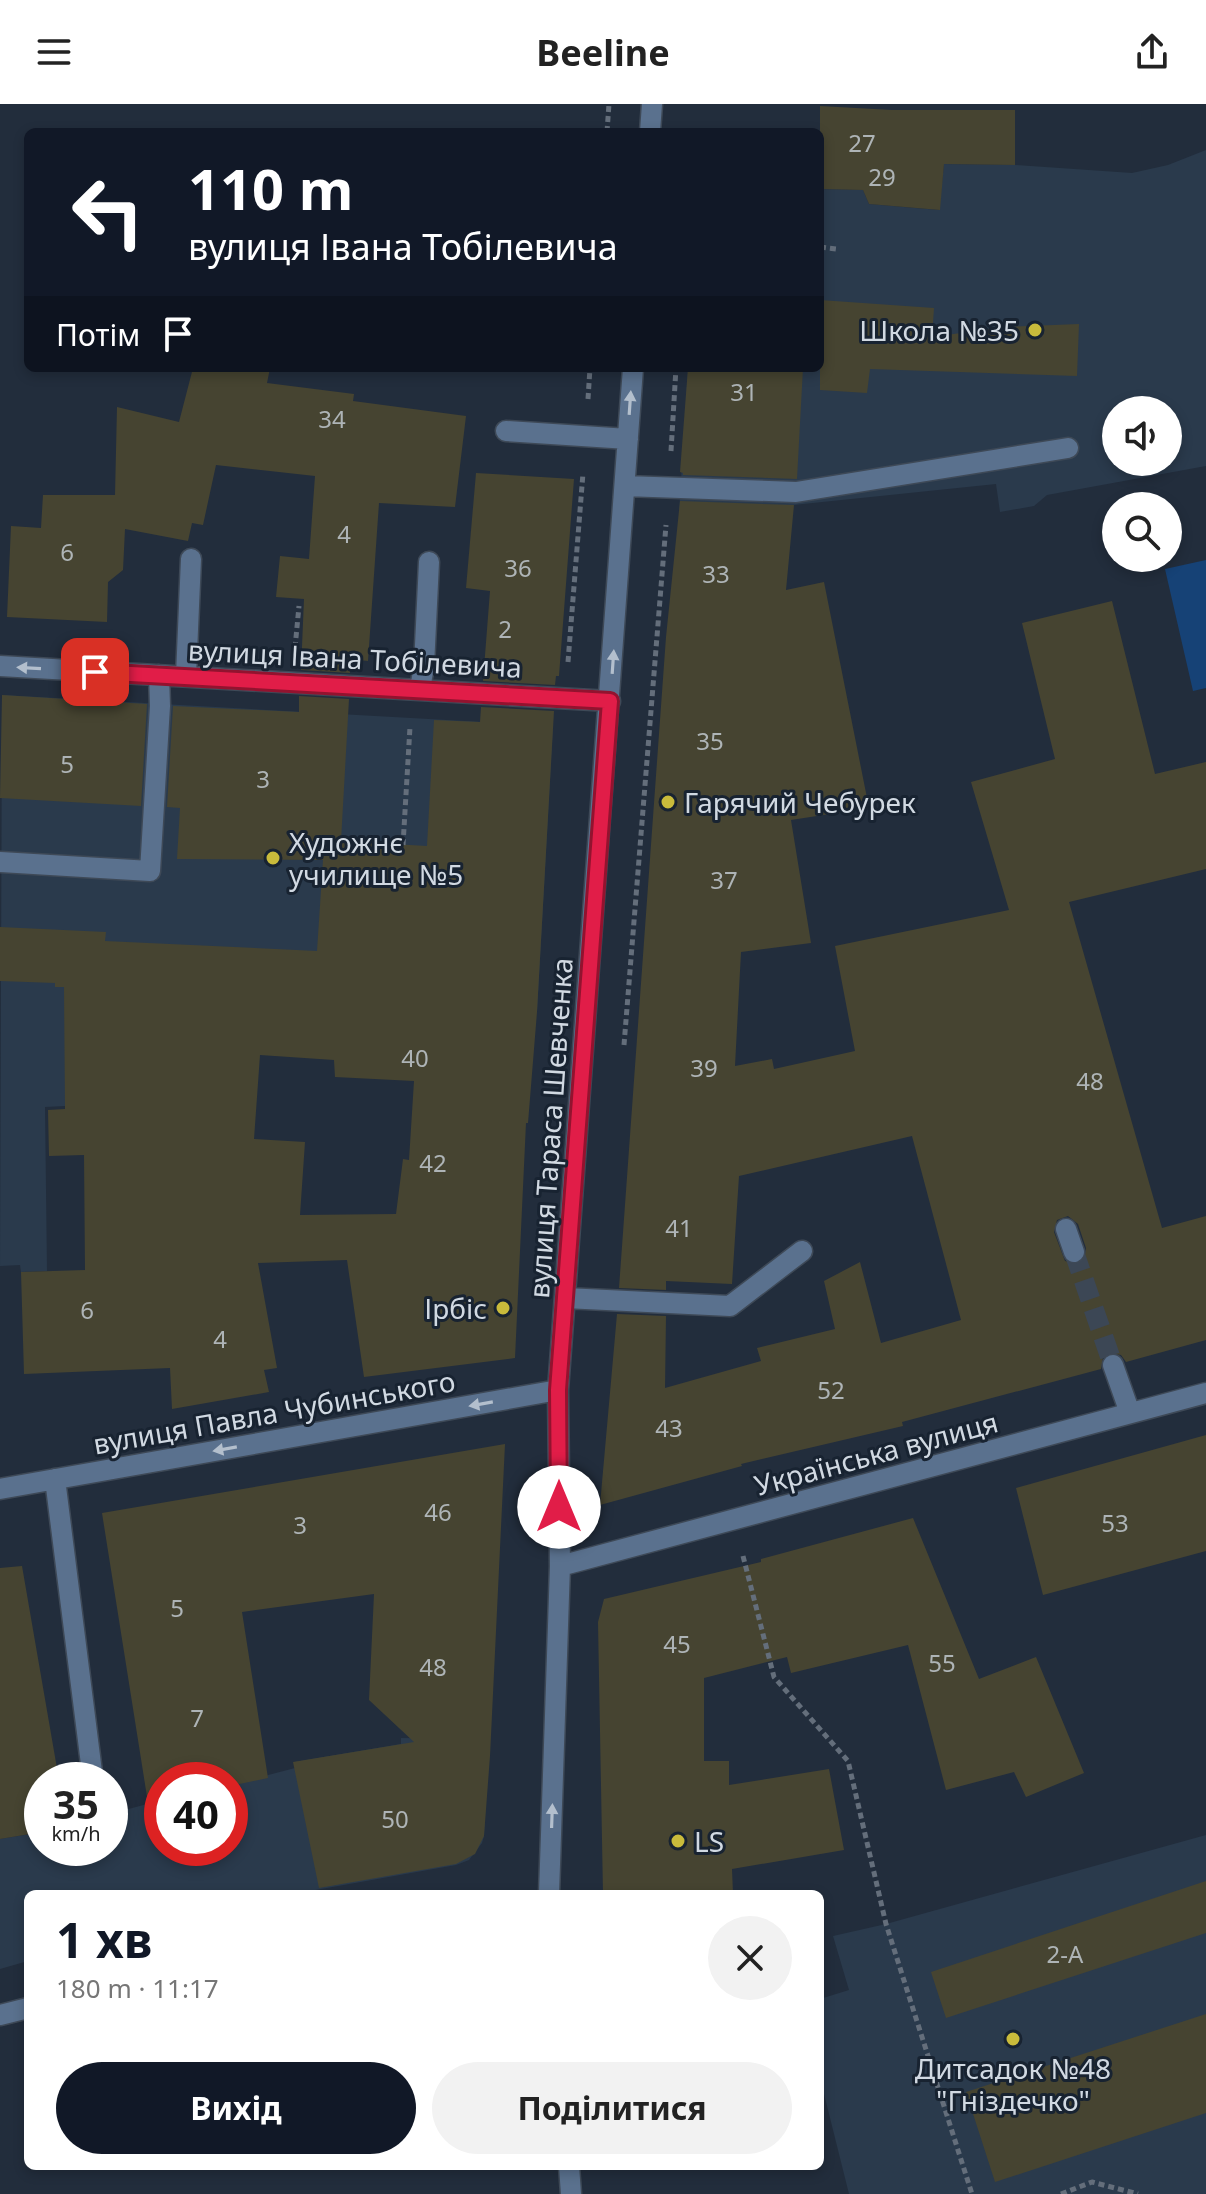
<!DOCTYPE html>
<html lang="uk">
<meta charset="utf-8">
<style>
:root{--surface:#fff;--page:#f2f2f2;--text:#222;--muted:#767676;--accent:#111827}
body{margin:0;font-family:"Noto Sans",sans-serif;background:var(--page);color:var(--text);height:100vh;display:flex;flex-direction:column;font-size:30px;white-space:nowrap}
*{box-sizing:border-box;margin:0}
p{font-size:26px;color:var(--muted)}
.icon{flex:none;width:44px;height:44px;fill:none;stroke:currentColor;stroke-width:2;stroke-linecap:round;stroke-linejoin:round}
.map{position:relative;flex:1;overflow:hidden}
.drawer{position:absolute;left:24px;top:1786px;width:800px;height:280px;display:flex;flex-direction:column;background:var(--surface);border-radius:12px;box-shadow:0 4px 12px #0003}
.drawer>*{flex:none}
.guide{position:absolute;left:24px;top:24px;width:800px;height:244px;border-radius:12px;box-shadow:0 4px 12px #0003;background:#111827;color:#fff;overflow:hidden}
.buttons{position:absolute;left:1102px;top:292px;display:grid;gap:16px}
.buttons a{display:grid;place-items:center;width:80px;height:80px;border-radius:50%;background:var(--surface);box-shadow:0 4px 12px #0003;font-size:40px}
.speed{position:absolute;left:24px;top:1658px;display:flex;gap:16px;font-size:40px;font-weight:700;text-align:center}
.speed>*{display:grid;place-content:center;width:104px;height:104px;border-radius:50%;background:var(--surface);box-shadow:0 4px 12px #0003;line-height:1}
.speed small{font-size:20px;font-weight:400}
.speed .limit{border:12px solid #d22;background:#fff;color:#111}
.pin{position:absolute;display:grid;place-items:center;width:68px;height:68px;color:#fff;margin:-34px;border-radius:16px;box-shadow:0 4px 12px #0006}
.me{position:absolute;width:88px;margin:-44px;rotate:0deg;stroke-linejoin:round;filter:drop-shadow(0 0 6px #0008)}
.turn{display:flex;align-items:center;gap:28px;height:168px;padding:0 32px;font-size:36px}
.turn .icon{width:104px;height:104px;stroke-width:2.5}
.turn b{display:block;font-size:56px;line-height:68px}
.then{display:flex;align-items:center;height:76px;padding:0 32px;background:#0003;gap:16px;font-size:30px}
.round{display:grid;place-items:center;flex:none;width:84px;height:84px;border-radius:42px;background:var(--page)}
.headline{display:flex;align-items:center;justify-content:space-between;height:136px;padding:0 32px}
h1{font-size:48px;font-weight:700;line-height:60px;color:var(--accent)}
.primary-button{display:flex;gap:16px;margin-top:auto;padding:16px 32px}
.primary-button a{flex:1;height:92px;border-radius:48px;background:var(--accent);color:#fff;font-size:32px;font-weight:700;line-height:92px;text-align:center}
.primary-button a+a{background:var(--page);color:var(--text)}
header{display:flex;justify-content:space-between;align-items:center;height:104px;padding:0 32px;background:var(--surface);font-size:36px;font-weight:700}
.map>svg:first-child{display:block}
.built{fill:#2a3a4c;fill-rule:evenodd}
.green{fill:#164276}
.building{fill:#464431;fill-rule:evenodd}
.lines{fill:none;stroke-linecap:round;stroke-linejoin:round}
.minor-tunnel{stroke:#3c4755;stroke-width:20;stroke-dasharray:20 10;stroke-linecap:butt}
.minor-casing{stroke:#3e4957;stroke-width:23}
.path{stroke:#646e7b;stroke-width:5;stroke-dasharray:6 4;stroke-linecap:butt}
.minor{stroke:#5a718e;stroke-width:20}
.oneway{fill:#b3bfcd}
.route-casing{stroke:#92132f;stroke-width:20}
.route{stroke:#e11d48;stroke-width:14}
.poi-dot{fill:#c9bb3b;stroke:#182331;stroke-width:3}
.labels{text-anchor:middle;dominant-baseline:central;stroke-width:6;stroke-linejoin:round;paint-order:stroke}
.number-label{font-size:24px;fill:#aeb4b6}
.poi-label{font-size:28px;fill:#d1d9e2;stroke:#182331;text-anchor:start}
.street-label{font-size:28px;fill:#d1d9e2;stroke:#182331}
</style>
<header><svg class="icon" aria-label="menu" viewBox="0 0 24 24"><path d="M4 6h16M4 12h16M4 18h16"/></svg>Beeline<svg class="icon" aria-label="share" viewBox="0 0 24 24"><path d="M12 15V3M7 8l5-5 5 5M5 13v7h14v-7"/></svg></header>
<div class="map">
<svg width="1206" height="2090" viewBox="0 0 1206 2090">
<rect width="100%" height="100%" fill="#222d3c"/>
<path class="built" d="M 1206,46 L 1206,362 L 1047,391 L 1034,402 L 1000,408 L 996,380 L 746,406 L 679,409 L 688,264 L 820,264 L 820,85 L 863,86 L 869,100 L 939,106 L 944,60 L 1015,61 L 1132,69 L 1168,61 ZM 1116,306 L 1168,306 L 1168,358 L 1116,358 Z
M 2,591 L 553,622 L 537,908 L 109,886 L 65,1002 L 45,1003 L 47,1167 L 21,1168 L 20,1161 L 0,1162 Z
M 401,1634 L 489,1635 L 484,1732 L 482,1739 L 469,1756 L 456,1761 L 293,1790 L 28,1790 L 28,1857 L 0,1865 L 0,1735 L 42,1728 L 42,1744 L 110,1744 L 110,1710 L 162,1696 L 162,1744 L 230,1744 L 230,1681 L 295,1664 L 294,1658 L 401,1640 Z
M 1206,1731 L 1206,2090 L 849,2090 L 820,1974 L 820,1895 L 849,1886 L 833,1832 L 886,1820 Z"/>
<path class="green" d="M 1206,456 L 1206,584 L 1193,587 L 1165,465 Z"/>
<path class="building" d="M 820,2 L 892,6 L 1015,6 L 1015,61 L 944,60 L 940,106 L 869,100 L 863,86 L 820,85 Z
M 820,196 L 934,204 L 932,233 L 1004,223 L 1079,220 L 1077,272 L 870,265 L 867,289 L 820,286 Z
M 193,264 L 270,264 L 267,279 L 354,290 L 353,297 L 466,312 L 455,403 L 379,399 L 368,557 L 351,555 L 350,569 L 301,566 L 304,495 L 276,493 L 280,452 L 309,455 L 315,372 L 216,361 L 203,421 L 192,419 L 188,437 L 125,425 L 123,466 L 108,478 L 107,518 L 7,513 L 11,422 L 41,424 L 43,391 L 115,391 L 117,303 L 179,318 Z
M 688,264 L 803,264 L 797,375 L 683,371 L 683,369 L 680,368 Z
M 476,369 L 574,375 L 559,572 L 556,572 L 555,581 L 483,577 L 490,487 L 466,484 Z
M 680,397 L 794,401 L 786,486 L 824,478 L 869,704 L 791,716 L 811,839 L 741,848 L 735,962 L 772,955 L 774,965 L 855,947 L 835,842 L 1009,806 L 971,678 L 1055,655 L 1022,519 L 1112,497 L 1155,670 L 1206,658 L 1206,765 L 1069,798 L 1162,1124 L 1206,1112 L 1206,1236 L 1126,1258 L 1121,1251 L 1109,1249 L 1103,1253 L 1101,1265 L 902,1318 L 903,1322 L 741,1360 L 742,1362 L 600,1401 L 617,1210 L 666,1212 L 665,1284 L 761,1257 L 757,1244 L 835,1225 L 824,1177 L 860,1158 L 881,1239 L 961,1216 L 912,1032 L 739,1072 L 732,1180 L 666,1177 L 666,1186 L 619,1184 L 666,533 ZM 1068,1112 L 1078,1120 L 1086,1144 L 1084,1156 L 1078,1160 L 1065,1157 L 1054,1128 L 1057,1116 Z
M 2,591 L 147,600 L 141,702 L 0,694 Z
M 299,592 L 349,595 L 341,737 L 427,742 L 434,616 L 480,618 L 481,603 L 554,607 L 537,908 L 528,1019 L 526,1019 L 515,1254 L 364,1273 L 347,1156 L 258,1159 L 277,1264 L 264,1266 L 269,1288 L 172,1305 L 170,1264 L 24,1270 L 21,1168 L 85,1166 L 84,1051 L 49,1052 L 48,1006 L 65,1005 L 64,883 L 55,883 L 55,879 L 0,877 L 0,823 L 106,828 L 105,837 L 317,847 L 323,756 L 177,755 L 180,704 L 167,703 L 173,602 L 299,608 ZM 260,951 L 334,956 L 335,973 L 414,977 L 409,1056 L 403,1055 L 396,1110 L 300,1111 L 305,1038 L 254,1035 Z
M 1206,1331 L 1206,1447 L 1043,1491 L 1016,1384 Z
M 505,1340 L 490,1652 L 484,1732 L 475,1750 L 456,1760 L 319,1784 L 293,1658 L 414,1638 L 369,1596 L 374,1490 L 242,1508 L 268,1674 L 230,1682 L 230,1676 L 162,1676 L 162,1696 L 148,1699 L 102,1409 Z
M 913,1414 L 979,1575 L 1036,1553 L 1084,1669 L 1026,1693 L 1014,1668 L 946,1686 L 908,1541 L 791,1569 L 787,1553 L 704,1574 L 704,1657 L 729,1657 L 729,1681 L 829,1665 L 844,1746 L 732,1765 L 733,1790 L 603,1790 L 598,1518 L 604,1495 L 761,1458 L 761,1455 Z
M 22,1462 L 59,1676 L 42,1676 L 42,1728 L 0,1735 L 0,1464 Z
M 1206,1777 L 1206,1829 L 946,1914 L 931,1868 Z
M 1206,1910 L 1206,2009 L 995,2078 L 966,1988 Z"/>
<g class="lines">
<path class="minor-tunnel" d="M 1074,1148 L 1113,1261"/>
<defs>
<path id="minor" d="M 650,28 L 652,0
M 506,327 L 628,335
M 625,382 L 796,388 L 1068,344
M 0,562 L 610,597
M 186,572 L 191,455
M 420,585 L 424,562 L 429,458
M 0,758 L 150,767 L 160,602 L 159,571
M 1066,1125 L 1074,1148
M 565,1194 L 730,1202 L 802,1147
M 1113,1261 L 1130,1309
M 55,1375 L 93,1676
M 0,1385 L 558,1286
M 560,1462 L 1206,1289
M 549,1790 L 560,1462 L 558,1286 L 633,264
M 0,1911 L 28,1904
M 569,2062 L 571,2090"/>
</defs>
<use href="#minor" class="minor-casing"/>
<path class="path" d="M 607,28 L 609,0
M 820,143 L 836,145
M 588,295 L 590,264
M 671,347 L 676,264
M 295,544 L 299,502
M 568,558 L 583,369
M 403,741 L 410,623
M 624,941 L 666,421
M 743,1452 L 774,1573 L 848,1657 L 886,1820 L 972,2090
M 1061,2090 L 1092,2078 L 1138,2090"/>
<use href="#minor" class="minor"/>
</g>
<defs><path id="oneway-solid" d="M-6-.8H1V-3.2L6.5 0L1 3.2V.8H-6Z" transform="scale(2)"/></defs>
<g class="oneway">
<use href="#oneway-solid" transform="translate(630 299) rotate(-86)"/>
<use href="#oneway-solid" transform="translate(613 558) rotate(-86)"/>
<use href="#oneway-solid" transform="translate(29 564) rotate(-177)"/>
<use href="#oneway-solid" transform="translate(481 1300) rotate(170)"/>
<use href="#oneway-solid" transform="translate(225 1345) rotate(170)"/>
<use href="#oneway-solid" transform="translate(552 1712) rotate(-88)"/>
</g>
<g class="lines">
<defs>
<path id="route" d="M 95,568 L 610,597 L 558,1286 L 559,1403"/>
</defs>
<use href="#route" class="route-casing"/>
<use href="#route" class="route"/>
</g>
<g class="poi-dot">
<circle cx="1035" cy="226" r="8"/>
<circle cx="668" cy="698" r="8"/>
<circle cx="273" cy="754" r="8"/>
<circle cx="503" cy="1204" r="8"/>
<circle cx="678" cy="1737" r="8"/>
<circle cx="1013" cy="1935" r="8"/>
</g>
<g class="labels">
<g class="number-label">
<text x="862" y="38">27</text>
<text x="882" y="72">29</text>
<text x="744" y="287">31</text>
<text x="332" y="314">34</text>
<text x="344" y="429">4</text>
<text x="67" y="447">6</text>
<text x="518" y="463">36</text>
<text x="716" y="469">33</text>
<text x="505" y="524">2</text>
<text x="710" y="636">35</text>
<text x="67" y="659">5</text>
<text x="263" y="674">3</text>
<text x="724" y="775">37</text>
<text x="415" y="953">40</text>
<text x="704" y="963">39</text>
<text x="1090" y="976">48</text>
<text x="433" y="1058">42</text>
<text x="679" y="1123">41</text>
<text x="87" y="1205">6</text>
<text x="220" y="1234">4</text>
<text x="831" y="1285">52</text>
<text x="669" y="1323">43</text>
<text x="438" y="1407">46</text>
<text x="1115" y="1418">53</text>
<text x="300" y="1420">3</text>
<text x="177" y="1503">5</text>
<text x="677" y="1539">45</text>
<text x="942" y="1558">55</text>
<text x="433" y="1562">48</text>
<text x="197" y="1613">7</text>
<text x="395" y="1714">50</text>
<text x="1065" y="1849">2-А</text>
</g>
<g class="poi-label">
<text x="1019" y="226" text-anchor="end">Школа №35</text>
<text x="684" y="698">Гарячий Чебурек</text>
<text x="289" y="738">Художнє<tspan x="289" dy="32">училище №5</tspan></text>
<text x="487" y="1204" text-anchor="end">Ірбіс</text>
<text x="694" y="1737">LS</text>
<text x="1013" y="1964" text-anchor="middle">Дитсадок №48<tspan x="1013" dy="32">"Гніздечко"</tspan></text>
</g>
<g class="street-label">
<text transform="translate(355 554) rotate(3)">вулиця Івана Тобілевича</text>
<text transform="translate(550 1024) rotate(-86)">вулиця Тараса Шевченка</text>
<text transform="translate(274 1308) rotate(-10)">вулиця Павла Чубинського</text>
<text transform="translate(876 1349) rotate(-15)">Українська вулиця</text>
</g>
</g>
</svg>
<div class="buttons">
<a><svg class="icon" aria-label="sound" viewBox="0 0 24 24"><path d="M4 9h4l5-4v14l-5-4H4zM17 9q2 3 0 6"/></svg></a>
<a><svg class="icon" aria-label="search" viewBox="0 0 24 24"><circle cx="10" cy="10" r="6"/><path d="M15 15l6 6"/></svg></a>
</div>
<div class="speed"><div>35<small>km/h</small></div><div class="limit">40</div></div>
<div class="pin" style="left:95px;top:568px;background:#d93025"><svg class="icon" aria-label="arrive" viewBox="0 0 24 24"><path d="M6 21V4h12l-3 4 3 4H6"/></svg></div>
<svg class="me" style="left:559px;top:1403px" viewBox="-20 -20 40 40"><circle r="19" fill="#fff"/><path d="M0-13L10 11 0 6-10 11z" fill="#e11d48"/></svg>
<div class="guide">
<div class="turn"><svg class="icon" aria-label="left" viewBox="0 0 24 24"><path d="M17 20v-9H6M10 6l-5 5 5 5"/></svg><div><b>110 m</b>вулиця Івана Тобілевича</div></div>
<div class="then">Потім<svg class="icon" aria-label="arrive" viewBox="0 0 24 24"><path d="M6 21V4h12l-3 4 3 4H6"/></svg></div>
</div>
<section class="drawer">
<div class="headline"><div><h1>1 хв</h1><p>180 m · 11:17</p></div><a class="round"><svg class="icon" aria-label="close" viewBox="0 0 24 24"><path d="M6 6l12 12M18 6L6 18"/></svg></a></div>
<div class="primary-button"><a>Вихід</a><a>Поділитися</a></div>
</section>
</div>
